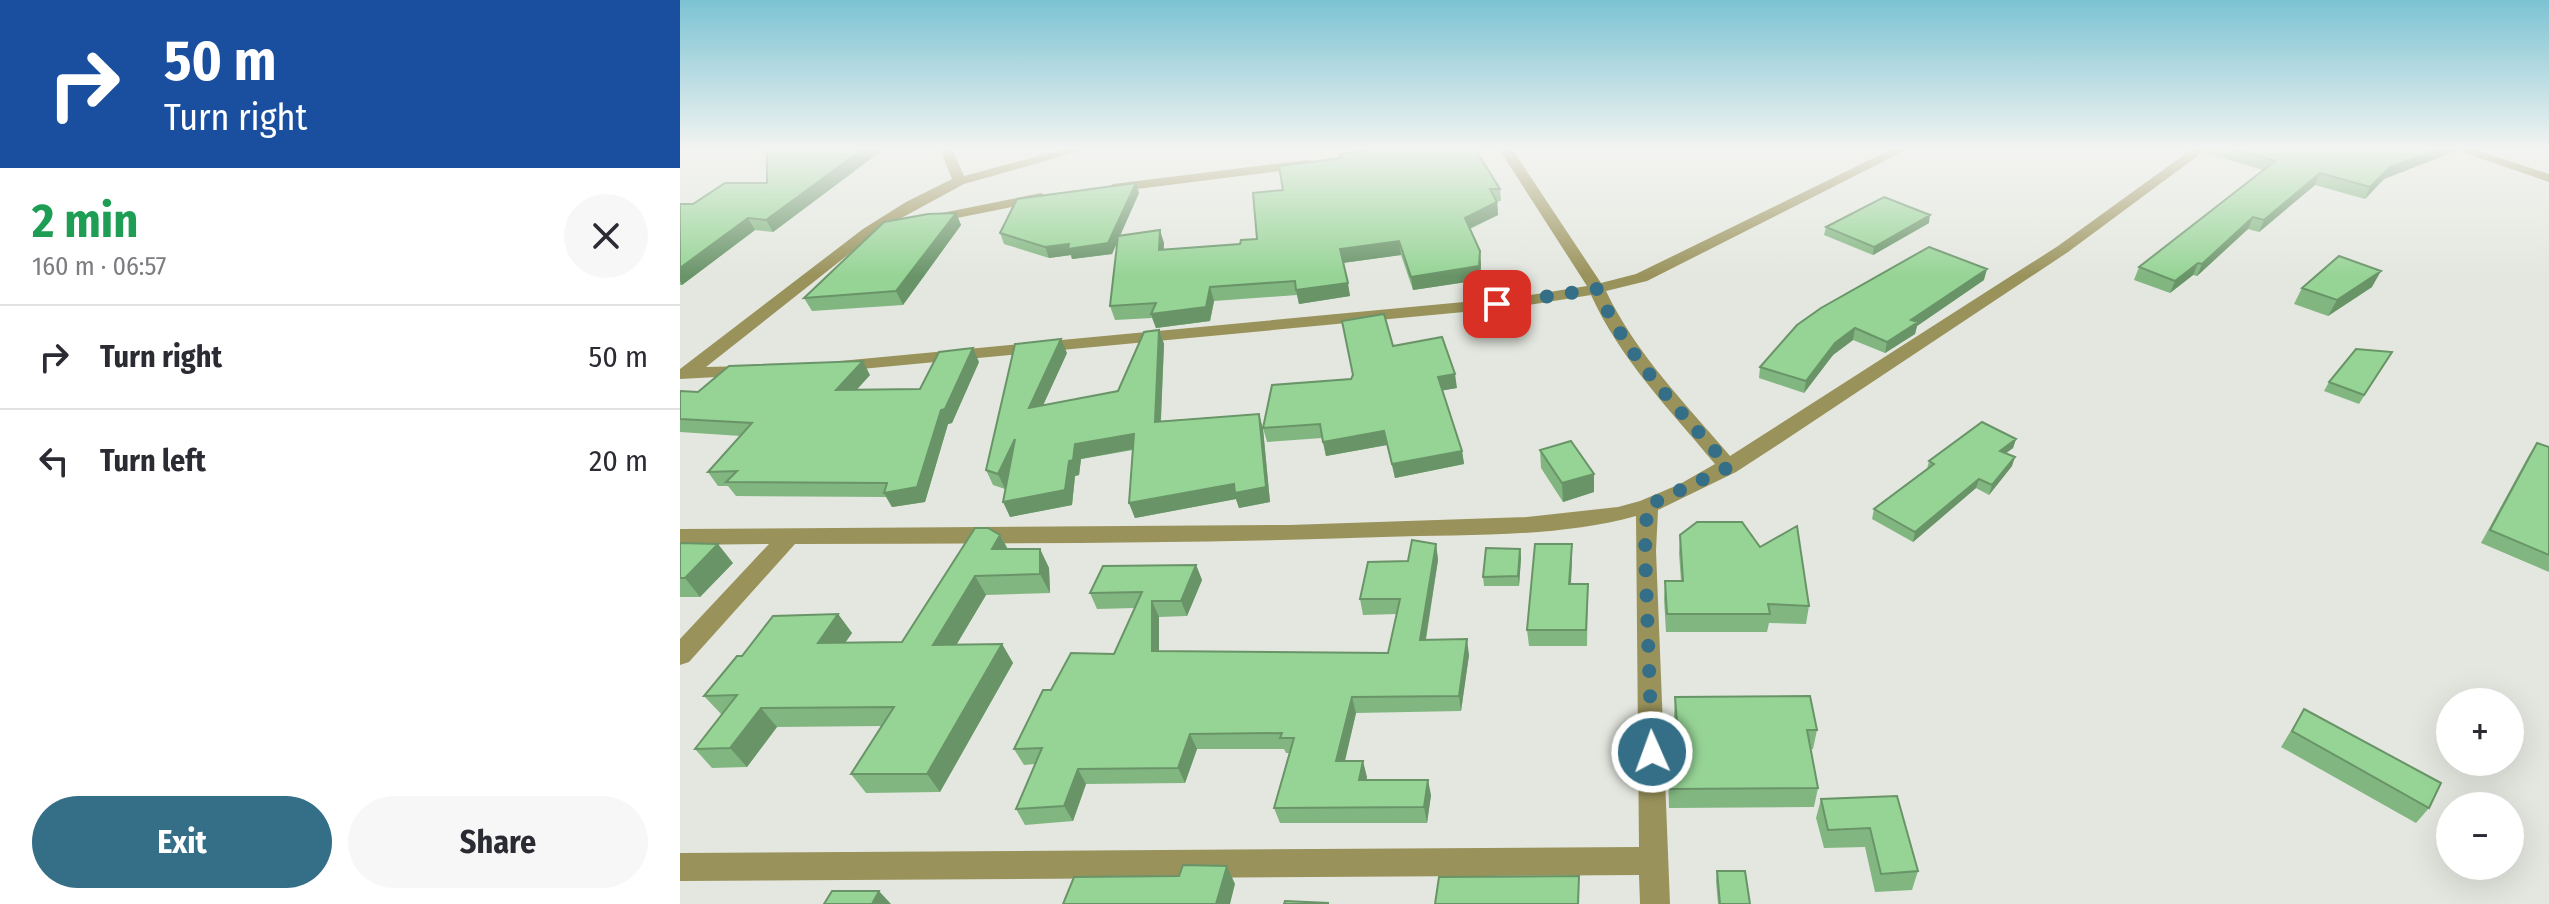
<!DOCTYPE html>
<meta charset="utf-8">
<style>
:root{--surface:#fff;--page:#f7f7f7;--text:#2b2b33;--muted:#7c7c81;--line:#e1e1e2;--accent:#346e87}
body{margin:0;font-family:"Fira Sans Condensed",sans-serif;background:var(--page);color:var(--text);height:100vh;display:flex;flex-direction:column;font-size:30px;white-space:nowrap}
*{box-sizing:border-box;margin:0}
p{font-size:26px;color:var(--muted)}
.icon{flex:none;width:44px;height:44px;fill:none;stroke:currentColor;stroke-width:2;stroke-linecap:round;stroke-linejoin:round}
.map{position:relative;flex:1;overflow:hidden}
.side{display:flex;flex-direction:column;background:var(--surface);width:680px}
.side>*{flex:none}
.hud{background:#1a4fa0;color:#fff;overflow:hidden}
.fabs{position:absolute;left:1756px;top:688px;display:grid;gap:16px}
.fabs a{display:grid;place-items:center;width:88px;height:88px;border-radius:50%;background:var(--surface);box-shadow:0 8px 32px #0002;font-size:40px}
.pin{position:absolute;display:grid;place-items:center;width:68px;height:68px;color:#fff;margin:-34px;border-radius:16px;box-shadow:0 4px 12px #0006}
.me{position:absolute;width:88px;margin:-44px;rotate:358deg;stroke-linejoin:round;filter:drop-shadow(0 0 6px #0008)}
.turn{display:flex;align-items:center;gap:28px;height:168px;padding:0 32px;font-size:36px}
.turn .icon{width:104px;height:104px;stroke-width:2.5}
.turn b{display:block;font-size:56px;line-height:68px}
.round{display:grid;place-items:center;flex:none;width:84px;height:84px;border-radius:42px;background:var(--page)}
.headline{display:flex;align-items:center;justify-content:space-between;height:136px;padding:0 32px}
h1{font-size:48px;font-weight:700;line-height:60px;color:#1e9e55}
.primary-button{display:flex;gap:16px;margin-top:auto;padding:16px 32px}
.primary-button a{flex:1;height:92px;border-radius:48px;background:var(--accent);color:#fff;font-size:32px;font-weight:700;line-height:92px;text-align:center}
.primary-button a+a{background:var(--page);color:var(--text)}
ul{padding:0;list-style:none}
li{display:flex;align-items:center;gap:24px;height:104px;padding:0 32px;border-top:2px solid var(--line)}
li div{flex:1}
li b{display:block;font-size:30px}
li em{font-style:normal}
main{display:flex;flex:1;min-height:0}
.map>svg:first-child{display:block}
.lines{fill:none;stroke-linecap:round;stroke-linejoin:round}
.minor{fill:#99925b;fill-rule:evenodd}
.wall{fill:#81b680}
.shaded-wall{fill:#699468}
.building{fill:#96d495;stroke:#699468;stroke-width:2}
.route{stroke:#346e87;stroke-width:14;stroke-dasharray:0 25.2}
</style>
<main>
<section class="side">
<div class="hud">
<div class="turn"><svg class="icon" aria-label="right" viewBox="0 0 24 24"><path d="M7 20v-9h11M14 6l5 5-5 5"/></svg><div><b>50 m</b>Turn right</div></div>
</div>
<div class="headline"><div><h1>2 min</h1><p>160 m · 06:57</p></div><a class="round"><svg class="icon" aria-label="close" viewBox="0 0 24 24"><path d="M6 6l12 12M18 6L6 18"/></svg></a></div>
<ul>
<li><svg class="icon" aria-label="right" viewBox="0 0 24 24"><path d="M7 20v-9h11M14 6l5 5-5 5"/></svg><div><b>Turn right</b></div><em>50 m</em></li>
<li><svg class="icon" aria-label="left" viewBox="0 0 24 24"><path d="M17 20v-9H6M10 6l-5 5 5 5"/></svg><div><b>Turn left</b></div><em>20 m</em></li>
</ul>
<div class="primary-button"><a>Exit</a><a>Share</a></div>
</section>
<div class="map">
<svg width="1869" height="904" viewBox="0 0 1869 904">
<rect width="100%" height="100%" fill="#e4e7df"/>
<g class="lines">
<path class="minor" d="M 260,149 L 272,149 L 284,176 L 385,149 L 407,149 L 284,184 L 214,222 L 225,222 L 225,228 L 193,235 L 26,367 L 68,366 L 77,371 L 74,375 L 0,379 L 0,369 L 183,229 L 226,202 L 272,179 Z
M 819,149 L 832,149 L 921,283 L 956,274 L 1212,149 L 1228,149 L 967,281 L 926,291 C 956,354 1005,403 1050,456 L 1378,246 L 1512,149 L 1527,149 L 1388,252 L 1096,446 L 1056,472 L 978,510 L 976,551 L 990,904 L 960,904 L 959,875 L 0,881 L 0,853 L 959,847 L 956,516 C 878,538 784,534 703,537 C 507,544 310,543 115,544 L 9,662 L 0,665 L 0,639 L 89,544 L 0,545 L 0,529 L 609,525 L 847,517 L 938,507 L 960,501 L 1000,484 L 1035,464 C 990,410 940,359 911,295 L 837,307 L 160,371 L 151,366 L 160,361 L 837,297 L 907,286 Z
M 1773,149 L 1793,149 L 1869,174 L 1869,182 Z
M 627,160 L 632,161 L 632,167 L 433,192 L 426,188 L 433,184 Z
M 361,193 L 368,197 L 366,200 L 252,223 L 245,219 L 252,215 Z"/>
</g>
<path class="wall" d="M 87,149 L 204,149 L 93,232 L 75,230 L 2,285 L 0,285 L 0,204 L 13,204 L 87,183 Z
M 1528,149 L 1775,149 L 1773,152 L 1704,179 L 1685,199 L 1635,185 L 1579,232 L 1568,229 L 1517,276 L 1513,275 L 1490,293 L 1454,280 L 1459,267 L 1583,170 L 1526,153 Z
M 659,154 L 820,189 L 821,201 L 817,201 L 818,215 L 790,229 L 801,264 L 800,280 L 733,290 L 721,255 L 663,263 L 670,296 L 619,304 L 617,295 L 534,301 L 530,321 L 476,328 L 472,318 L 435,320 L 430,306 L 438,240 L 432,254 L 392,259 L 391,255 L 369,258 L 324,244 L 320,233 L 456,183 L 459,193 L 440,235 L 484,243 L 483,249 L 560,244 L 577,239 L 603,190 L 660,158 Z
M 276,213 L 281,225 L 223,305 L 132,311 L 124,298 Z
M 1249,223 L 1193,255 L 1144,235 L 1146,227 Z
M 1304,280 L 1237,326 L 1235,334 L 1205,353 L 1173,340 L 1153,355 L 1124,393 L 1079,378 L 1080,367 L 1117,325 Z
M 1692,287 L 1648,316 L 1614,304 L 1622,288 Z
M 479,330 L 484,344 L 481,421 L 579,414 L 583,429 L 590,502 L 559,508 L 556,499 L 455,518 L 449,503 L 453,450 L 401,459 L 399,475 L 395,476 L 392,505 L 330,517 L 325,489 L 313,485 L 306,470 L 387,353 L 363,405 L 438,391 Z
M 713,346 L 777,388 L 762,390 L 782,451 L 784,464 L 715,478 L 707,445 L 646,456 L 642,438 L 587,442 L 583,428 L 671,379 Z
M 1712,352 L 1679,404 L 1644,391 L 1649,382 Z
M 299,362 L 272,423 L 268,424 L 245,502 L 212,507 L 206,497 L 56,496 L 48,486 L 38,486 L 28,472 L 61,436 L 0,432 L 0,391 L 18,392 L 190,375 L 176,390 L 240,389 Z
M 1336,439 L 1333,448 L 1326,453 L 1332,466 L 1309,495 L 1296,488 L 1233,542 L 1192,519 L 1194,509 L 1247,469 L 1249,461 Z
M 1857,443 L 1869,447 L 1869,572 L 1801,543 L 1849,455 Z
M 860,450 L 914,492 L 883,502 L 861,468 Z
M 320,535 L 328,549 L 360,549 L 369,568 L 370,593 L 306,595 L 276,645 L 322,644 L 333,663 L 260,792 L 186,793 L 171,774 L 201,726 L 97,727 L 67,767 L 32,768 L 15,749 L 42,715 L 24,696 L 62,656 L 158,614 L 172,633 L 165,642 L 222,642 Z
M 1000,535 L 1080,547 L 1129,606 L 1126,624 L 1089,623 L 1087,632 L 986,632 L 984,599 L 985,581 L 1001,581 L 999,553 Z
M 0,543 L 53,563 L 20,597 L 0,597 Z
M 756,544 L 758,560 L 746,640 L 789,655 L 781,711 L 676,713 L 665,761 L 687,777 L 686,780 L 751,795 L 747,823 L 600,823 L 594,808 L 609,753 L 606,753 L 604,749 L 517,749 L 505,783 L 406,784 L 393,821 L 345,825 L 336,809 L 355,764 L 344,765 L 334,749 L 371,690 L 434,654 L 455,608 L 417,609 L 410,593 L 516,565 L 522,580 L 507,616 L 479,617 L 479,651 L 708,653 L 717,614 L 683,615 L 680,599 L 728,561 Z
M 892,544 L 891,584 L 908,584 L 907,646 L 849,646 L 847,630 Z
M 840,549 L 841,558 L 839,586 L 804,586 L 803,577 Z
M 995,697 L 1137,730 L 1133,749 L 1131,749 L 1138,788 L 1134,807 L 989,808 L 988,767 L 989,748 L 996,748 L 994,716 Z
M 1624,709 L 1749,808 L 1736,823 L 1601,747 Z
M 1217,796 L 1238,871 L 1232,890 L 1195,892 L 1185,847 L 1144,848 L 1136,818 L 1141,799 Z
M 1037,871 L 1070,904 L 1038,904 L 1036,881 Z"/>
<path class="shaded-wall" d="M 183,149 L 204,149 L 93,232 L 86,220 Z
M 1758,149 L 1775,149 L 1773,152 L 1704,179 L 1685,199 L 1690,187 L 1710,167 Z
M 1640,173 L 1635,185 L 1579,232 L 1584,220 Z
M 456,183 L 459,193 L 432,254 L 392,259 L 391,255 L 369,258 L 365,247 Z
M 817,202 L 818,215 L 786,230 L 785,218 Z
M 276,213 L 281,225 L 223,305 L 216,291 Z
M 1250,215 L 1249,223 L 1193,255 L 1194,247 Z
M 1573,217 L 1568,229 L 1517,276 L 1522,264 Z
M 68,218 L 75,230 L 2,285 L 0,281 L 0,268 Z
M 480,230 L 484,243 L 483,263 L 479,250 Z
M 719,241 L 721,255 L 662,263 L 660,249 Z
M 800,251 L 801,264 L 800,280 L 733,290 L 731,277 Z
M 1518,263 L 1513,275 L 1490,293 L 1495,281 Z
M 1307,269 L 1304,280 L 1237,326 L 1235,334 L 1205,353 L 1207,342 L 1231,320 Z
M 1701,271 L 1692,287 L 1648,316 L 1657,300 Z
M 668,283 L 670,296 L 619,304 L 616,290 Z
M 530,287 L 534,301 L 530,321 L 476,328 L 471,314 Z
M 1175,328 L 1173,340 L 1153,355 L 1124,393 L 1126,381 L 1155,343 Z
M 479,330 L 484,344 L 480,436 L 475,422 Z
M 381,339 L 387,353 L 355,423 L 349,408 Z
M 293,348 L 299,362 L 272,423 L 268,424 L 245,502 L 212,507 L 204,493 L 261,410 Z
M 183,361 L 190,375 L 164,404 L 156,390 Z
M 775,374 L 777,388 L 760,391 L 758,377 Z
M 579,414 L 583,429 L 590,502 L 559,508 L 556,499 L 455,518 L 449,503 Z
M 704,431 L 707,445 L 646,456 L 643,442 Z
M 454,434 L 459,448 L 401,459 L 399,475 L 395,476 L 392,505 L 330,517 L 323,502 L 389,461 L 395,444 Z
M 335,439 L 325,489 L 318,474 Z
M 1336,439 L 1333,448 L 1317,460 L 1320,451 Z
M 782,451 L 784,464 L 715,478 L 712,464 Z
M 1335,457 L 1332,466 L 1309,495 L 1312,485 Z
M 914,474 L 914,492 L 883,502 L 882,483 Z
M 1299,479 L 1296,488 L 1233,542 L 1235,532 Z
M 320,535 L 330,554 L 312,549 Z
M 38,544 L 53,563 L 20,597 L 5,578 Z
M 756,544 L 758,560 L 743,655 L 740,640 Z
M 892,544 L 892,560 L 890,600 L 889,584 Z
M 360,549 L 369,568 L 370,593 L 360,574 Z
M 840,549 L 841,558 L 839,586 L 838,576 Z
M 516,565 L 522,580 L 507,616 L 501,601 Z
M 295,576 L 306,595 L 265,664 L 253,645 Z
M 472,601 L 479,617 L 479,666 L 472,651 Z
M 158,614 L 172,633 L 152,662 L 138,643 Z
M 787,639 L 789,655 L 781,711 L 779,696 Z
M 322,644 L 333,663 L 260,792 L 247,774 Z
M 672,697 L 676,713 L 661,777 L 656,761 Z
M 81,708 L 97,727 L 67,767 L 50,748 Z
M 510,734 L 517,749 L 505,783 L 498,768 Z
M 683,761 L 687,777 L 683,795 L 679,780 Z
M 398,769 L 406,784 L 393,821 L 384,806 Z
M 748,780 L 751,795 L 747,823 L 744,807 Z
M 547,866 L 555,884 L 550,904 L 536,904 Z
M 199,891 L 211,904 L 192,904 Z"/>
<path class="building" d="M 87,149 L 183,149 L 86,220 L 68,218 L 0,268 L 0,204 L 13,204 L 45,183 L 87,183 Z
M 700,149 L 795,149 L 820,189 L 810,189 L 817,202 L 785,218 L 800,251 L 799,266 L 731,277 L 719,241 L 660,249 L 668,283 L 616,290 L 615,281 L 530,287 L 526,307 L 471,314 L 476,303 L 430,306 L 438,236 L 480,230 L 479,250 L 560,244 L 561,240 L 577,239 L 573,193 L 603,190 L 599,166 L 662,158 L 659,154 Z
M 1553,149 L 1758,149 L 1710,167 L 1690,187 L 1640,173 L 1584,220 L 1573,217 L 1522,264 L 1518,263 L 1495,281 L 1459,267 L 1595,161 Z
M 456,183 L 428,243 L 388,249 L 389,244 L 365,247 L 320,233 L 337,199 Z
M 1204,197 L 1250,215 L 1194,247 L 1146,227 Z
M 276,213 L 216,291 L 124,298 L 204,222 L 248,214 Z
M 1249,247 L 1307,269 L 1231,320 L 1238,322 L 1207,342 L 1175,328 L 1155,343 L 1126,381 L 1080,367 L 1117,325 L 1141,308 Z
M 1659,256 L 1701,271 L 1657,300 L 1622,288 Z
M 704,314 L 713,346 L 762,337 L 775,374 L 758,377 L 782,451 L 712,464 L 704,431 L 643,442 L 640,424 L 583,428 L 592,385 L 671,379 L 673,375 L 662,321 Z
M 479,330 L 475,422 L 579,414 L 586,487 L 555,493 L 554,484 L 449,503 L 454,434 L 395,444 L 393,460 L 389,461 L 385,490 L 323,502 L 335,439 L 318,474 L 306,470 L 335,344 L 381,339 L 349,408 L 438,391 L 464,332 Z
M 293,348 L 265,409 L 261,410 L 237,487 L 204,493 L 207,483 L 46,482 L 57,471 L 28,472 L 72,423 L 0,419 L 0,391 L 18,392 L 49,366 L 183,361 L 156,390 L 240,389 L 259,352 Z
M 1676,349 L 1712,352 L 1684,395 L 1649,382 Z
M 1302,422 L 1336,439 L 1320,451 L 1335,457 L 1312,485 L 1299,479 L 1235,532 L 1194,509 L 1254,464 L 1249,461 Z
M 891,441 L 914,474 L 882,483 L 860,450 Z
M 1857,443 L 1869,447 L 1869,555 L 1810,530 Z
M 1017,522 L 1062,522 L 1080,547 L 1117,526 L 1129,606 L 1088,604 L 1090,614 L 987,614 L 985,581 L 1003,581 L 1000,535 Z
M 295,528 L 308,528 L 320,535 L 312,549 L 360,549 L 360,574 L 295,576 L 253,645 L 322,644 L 247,774 L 171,774 L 214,707 L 81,708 L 50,748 L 15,749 L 57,695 L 24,696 L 57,656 L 62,656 L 93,616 L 158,614 L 138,643 L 222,642 Z
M 732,540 L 756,544 L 740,640 L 787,639 L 779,696 L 672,697 L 656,761 L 683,761 L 679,780 L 748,780 L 744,807 L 594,808 L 614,738 L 600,738 L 602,733 L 510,734 L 498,768 L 398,769 L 384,806 L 336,809 L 362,748 L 334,749 L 363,690 L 371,690 L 391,653 L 434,654 L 462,592 L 410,593 L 423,566 L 516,565 L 501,601 L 472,601 L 472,651 L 708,653 L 720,599 L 680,599 L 688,562 L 728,561 Z
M 0,543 L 38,544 L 5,578 L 0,578 Z
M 855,544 L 892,544 L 889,584 L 908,584 L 906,630 L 847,630 Z
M 806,548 L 840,549 L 838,576 L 803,577 Z
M 1130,696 L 1137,730 L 1127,730 L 1138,788 L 990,789 L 989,748 L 999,748 L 995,697 Z
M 1624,709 L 1761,783 L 1749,808 L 1612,731 Z
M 1217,796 L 1238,871 L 1201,874 L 1190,828 L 1148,830 L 1141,799 Z
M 503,865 L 547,866 L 536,904 L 383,904 L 394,877 L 499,876 Z
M 1037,871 L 1065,871 L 1070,904 L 1040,904 Z
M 899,876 L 898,904 L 755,904 L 759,877 Z
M 152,891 L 199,891 L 192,904 L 144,904 Z
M 605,901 L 649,903 L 604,904 Z"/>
<linearGradient id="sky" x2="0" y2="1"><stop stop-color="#7cc3d3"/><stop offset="0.54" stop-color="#f3f4f1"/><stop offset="1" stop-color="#f3f4f1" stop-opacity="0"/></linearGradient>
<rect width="1869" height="276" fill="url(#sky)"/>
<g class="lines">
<path class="route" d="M 817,304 L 917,289 C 947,358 1001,411 1049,467 L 967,506 L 965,551 L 972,752"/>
</g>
</svg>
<div class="fabs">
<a>+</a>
<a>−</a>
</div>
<div class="pin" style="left:817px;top:304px;background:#d93025"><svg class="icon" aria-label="arrive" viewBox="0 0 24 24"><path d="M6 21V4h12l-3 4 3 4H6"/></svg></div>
<svg class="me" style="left:972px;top:752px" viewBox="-20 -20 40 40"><circle r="17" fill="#346e87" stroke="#fff" stroke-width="3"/><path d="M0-11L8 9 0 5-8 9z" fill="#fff"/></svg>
</div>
</main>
